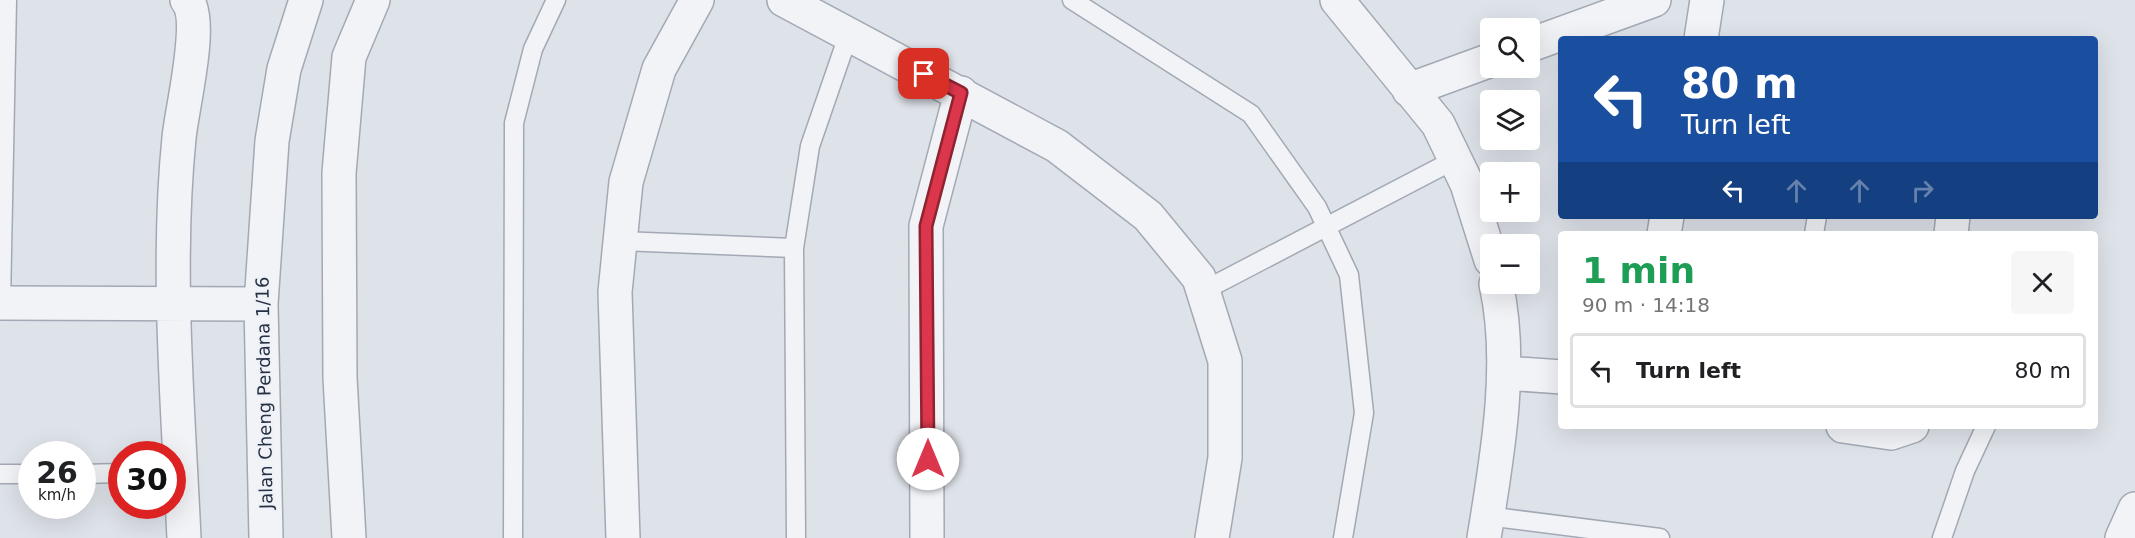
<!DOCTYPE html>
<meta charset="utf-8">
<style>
:root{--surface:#fff;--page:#f6f6f6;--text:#202124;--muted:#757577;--line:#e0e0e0}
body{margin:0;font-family:"DejaVu Sans",sans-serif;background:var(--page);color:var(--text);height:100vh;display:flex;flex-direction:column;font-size:22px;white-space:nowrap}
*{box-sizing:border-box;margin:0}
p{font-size:20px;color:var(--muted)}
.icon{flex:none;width:33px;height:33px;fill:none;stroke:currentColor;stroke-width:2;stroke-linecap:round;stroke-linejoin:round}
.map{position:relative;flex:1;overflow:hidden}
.drawer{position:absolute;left:1558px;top:231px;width:540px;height:198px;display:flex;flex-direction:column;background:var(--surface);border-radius:6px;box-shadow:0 6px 24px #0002}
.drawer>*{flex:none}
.banner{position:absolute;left:1558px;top:36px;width:540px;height:183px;border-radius:6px;box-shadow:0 6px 24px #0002;background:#1a4fa0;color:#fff;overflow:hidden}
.tools{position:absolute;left:1480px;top:18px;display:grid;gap:12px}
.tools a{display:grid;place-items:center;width:60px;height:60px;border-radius:6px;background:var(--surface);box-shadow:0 6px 24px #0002;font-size:30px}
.speed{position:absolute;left:18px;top:441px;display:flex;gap:12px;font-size:30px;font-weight:700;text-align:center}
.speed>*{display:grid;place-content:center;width:78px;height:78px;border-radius:50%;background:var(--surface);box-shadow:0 6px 24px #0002;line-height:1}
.speed small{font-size:15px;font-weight:400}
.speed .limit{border:9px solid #d22;background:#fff;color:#111}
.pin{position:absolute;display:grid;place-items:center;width:51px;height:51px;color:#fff;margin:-26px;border-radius:12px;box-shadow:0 3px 9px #0006}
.me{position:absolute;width:66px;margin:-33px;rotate:0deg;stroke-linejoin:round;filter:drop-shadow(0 0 4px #0008)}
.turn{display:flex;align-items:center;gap:21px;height:126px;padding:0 24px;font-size:27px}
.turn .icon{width:78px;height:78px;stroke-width:2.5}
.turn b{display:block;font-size:42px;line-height:51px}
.lanes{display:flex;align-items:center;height:57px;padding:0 24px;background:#0003;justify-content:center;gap:30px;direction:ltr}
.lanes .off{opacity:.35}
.round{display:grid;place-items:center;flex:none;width:63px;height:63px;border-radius:6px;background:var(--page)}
.summary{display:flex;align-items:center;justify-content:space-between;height:102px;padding:0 24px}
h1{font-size:36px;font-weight:600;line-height:45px;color:#1e9e55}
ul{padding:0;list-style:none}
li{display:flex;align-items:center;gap:18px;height:75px;margin:0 12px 9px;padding:0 12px;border:3px solid var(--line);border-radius:6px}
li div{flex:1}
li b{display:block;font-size:22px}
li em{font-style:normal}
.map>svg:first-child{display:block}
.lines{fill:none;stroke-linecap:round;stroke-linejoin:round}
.service-casing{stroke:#a3a9b4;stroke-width:21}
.minor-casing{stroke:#a3a9b4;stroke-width:36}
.service{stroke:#f1f3f7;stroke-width:18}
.minor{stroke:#f1f3f7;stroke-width:33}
.route-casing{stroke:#8e2331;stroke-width:15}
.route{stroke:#db364c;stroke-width:10}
.labels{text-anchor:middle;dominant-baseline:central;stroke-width:4.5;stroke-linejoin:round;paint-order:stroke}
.street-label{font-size:18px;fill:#263042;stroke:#eef1f7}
</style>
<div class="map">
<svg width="2135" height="538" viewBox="0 0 2135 538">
<rect width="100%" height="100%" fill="#dee2e9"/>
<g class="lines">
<defs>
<path id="service" d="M 1072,0 L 1251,114 L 1317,207 L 1349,275 L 1364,413 L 1343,538
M 1814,234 L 1817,216
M 621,241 L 794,248
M 1203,291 L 1456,159
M 1,303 L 7,0
M 0,474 L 32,474
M 82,474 L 122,473
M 1487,516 L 1660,538
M 513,538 L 514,123 L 533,49 L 556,0
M 796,538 L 794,248 L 810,146 L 848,36
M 1942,538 L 1965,471 L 1986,426"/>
<path id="minor" d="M 784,0 L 1057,146 L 1148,216 L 1199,278 L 1225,361 L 1225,458 L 1212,538
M 1337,0 L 1438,124 L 1467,184 L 1491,260
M 1701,39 L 1707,0
M 1530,45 L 1654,0
M 1409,90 L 1491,60
M 1664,234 L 1667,216
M 1951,234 L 1953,216
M 0,303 L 261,304
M 1505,373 L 1562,377
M 1843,426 L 1891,433 L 1912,426
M 184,538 C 178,408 166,266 179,138 C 182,107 204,21 187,0
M 266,538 L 261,304 L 272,141 L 284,69 L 306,0
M 349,538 L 340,378 L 339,173 L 349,57 L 373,0
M 623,538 L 615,292 L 626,182 L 659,69 L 697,0
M 927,538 L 926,226 L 961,93
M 1484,538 C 1497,458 1514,363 1496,284
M 2122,538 L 2135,509"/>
</defs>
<use href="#service" class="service-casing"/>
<use href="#minor" class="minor-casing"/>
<use href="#service" class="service"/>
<use href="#minor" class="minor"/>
</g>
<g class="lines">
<defs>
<path id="route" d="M 924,74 L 961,93 L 926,226 L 928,459"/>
</defs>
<use href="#route" class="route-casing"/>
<use href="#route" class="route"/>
</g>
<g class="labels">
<g class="street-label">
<text transform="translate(264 393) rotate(-91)">Jalan Cheng Perdana 1/16</text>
</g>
</g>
</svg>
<div class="tools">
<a><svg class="icon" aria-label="search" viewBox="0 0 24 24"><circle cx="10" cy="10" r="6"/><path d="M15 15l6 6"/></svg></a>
<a><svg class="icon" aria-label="layers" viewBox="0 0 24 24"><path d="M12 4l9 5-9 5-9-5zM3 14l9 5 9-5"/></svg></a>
<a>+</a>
<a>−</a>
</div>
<div class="speed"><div>26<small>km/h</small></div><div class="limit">30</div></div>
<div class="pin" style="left:924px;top:74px;background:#d93025"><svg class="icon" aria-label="arrive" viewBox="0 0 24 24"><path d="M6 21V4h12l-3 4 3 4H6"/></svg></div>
<svg class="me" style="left:928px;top:459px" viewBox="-20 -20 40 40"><circle r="19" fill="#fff"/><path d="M0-13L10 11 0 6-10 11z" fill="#db364c"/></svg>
<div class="banner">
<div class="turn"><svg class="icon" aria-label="left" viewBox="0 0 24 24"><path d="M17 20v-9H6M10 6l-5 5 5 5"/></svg><div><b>80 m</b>Turn left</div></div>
<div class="lanes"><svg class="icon" aria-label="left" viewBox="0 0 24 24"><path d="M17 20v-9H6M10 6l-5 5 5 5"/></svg><svg class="icon off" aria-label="ahead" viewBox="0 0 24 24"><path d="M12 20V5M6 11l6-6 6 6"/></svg><svg class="icon off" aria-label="ahead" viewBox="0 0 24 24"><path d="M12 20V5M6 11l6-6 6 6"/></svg><svg class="icon off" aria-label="right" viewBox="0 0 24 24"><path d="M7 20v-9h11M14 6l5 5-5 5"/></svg></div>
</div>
<section class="drawer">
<div class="summary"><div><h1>1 min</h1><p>90 m · 14:18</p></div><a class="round"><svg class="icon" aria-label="close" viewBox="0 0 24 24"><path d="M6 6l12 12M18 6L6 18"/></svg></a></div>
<ul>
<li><svg class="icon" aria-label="left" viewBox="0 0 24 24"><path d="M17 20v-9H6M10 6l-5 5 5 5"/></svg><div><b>Turn left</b></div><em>80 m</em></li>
</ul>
</section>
</div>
